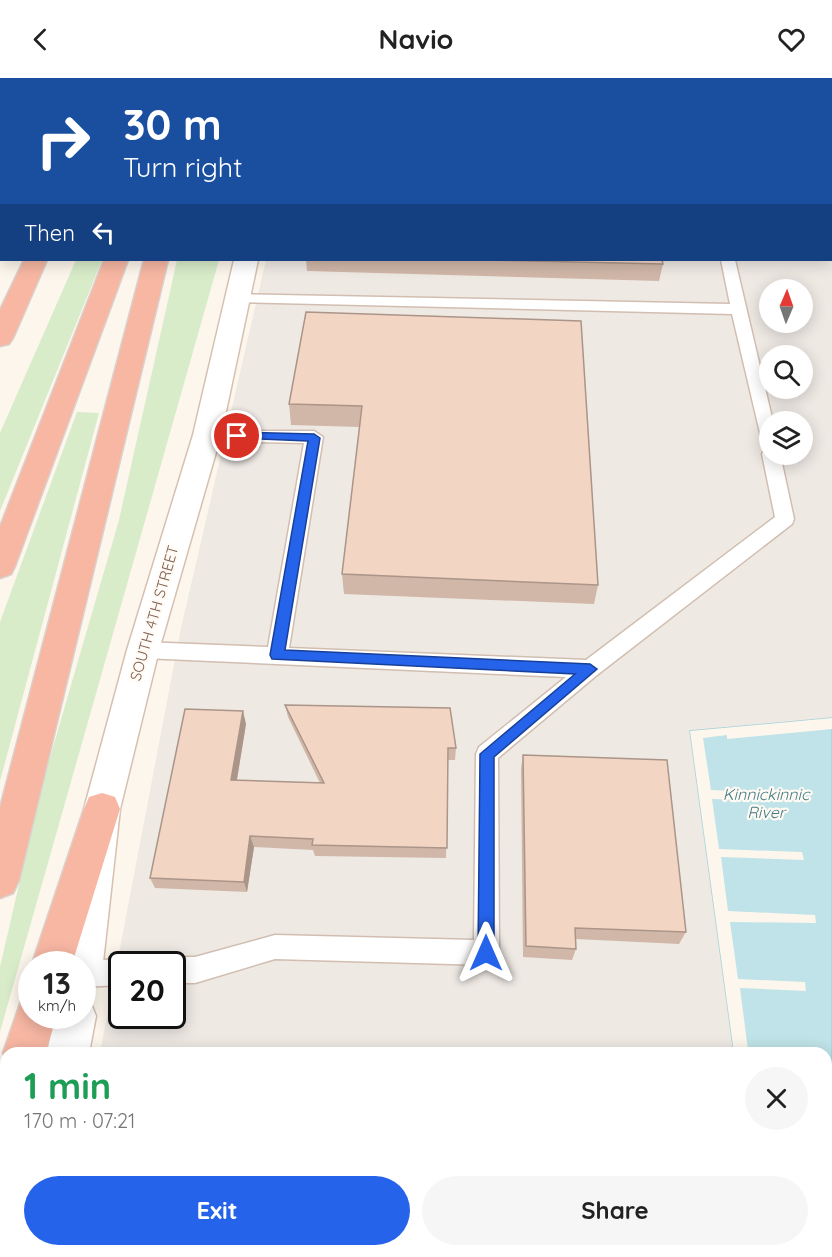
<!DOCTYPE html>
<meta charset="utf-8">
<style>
:root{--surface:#fff;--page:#f6f6f6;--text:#222;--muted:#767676;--accent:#2563eb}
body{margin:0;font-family:Quicksand,sans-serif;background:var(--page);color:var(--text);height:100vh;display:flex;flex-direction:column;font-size:22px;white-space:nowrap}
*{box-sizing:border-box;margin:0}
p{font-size:20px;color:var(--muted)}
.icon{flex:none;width:33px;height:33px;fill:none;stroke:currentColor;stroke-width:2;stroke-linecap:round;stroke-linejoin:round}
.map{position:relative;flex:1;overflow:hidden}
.panel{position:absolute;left:0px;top:969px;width:832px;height:210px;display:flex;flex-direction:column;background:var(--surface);border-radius:18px 18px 0 0;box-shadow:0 3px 15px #0003}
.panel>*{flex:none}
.banner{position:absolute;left:0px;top:0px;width:832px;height:183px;box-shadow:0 3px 15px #0003;background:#1a4fa0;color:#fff;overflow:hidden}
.needle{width:39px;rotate:2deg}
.fabs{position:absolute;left:759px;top:201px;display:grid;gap:12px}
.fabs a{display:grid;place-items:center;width:54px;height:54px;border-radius:50%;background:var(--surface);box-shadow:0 3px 15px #0003;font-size:30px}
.speed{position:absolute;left:18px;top:873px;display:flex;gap:12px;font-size:30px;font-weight:700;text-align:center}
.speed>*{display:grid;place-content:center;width:78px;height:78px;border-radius:50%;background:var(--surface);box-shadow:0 3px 15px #0003;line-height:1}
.speed small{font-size:15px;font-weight:400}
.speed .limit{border:3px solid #111;border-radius:9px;background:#fff;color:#111}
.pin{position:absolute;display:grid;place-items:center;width:51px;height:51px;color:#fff;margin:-26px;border:3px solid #fff;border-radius:50%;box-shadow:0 2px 6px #0007}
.me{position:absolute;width:66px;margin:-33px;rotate:0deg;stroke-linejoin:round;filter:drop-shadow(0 0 4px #0008)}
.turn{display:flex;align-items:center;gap:21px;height:126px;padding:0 24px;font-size:27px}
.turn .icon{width:78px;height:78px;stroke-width:2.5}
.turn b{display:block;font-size:42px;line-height:51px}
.then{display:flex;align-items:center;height:57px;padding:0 24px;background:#0003;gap:12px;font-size:22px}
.round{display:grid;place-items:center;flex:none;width:63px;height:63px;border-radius:32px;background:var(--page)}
.head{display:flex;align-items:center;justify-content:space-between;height:102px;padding:0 24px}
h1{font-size:36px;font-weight:700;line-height:45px;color:#1e9e55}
.primary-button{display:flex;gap:12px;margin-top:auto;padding:12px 24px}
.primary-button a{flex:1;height:69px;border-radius:36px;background:var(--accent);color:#fff;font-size:24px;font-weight:700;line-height:69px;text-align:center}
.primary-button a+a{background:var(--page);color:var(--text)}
header{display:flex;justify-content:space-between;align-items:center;height:78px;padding:0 24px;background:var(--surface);font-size:27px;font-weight:700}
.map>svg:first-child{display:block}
.industrial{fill:#efe9e4;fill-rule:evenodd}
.green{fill:#d8ecc9}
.water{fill:#bfe3e8;stroke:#a5d3da;stroke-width:1.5}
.pier{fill:#fdf6ec}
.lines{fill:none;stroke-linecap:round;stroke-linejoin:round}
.lane-casing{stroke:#d1beb0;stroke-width:3}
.street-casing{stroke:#d1beb0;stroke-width:3}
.secondary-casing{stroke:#d6c0b0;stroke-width:3}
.highway-casing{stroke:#dad1cd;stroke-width:3}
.lane{fill:#fff;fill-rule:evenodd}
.street{fill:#fff;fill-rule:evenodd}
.secondary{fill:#fff;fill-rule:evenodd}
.highway{fill:#f7b7a3;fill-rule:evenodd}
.wall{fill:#d1b7a8}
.shaded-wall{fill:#aa9588}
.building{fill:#f3d5c3;stroke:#aa9588;stroke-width:1.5}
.route{fill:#2563eb;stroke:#184099;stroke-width:1.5}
.labels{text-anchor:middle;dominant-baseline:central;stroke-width:4.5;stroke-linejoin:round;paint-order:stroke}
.street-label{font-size:15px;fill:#7a5c4d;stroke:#fffaf3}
.water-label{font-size:16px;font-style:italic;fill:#437c86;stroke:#fffaf3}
</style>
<header><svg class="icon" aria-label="back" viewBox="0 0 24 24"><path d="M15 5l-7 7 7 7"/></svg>Navio<svg class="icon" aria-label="heart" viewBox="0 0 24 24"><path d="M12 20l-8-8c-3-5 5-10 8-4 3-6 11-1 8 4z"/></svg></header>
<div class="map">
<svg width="832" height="1179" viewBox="0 0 832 1179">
<rect width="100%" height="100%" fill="#fdf6ec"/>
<path class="industrial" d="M 832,27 L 832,640 L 690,654 L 734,975 L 100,975 L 181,550 L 266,182 L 831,182 ZM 770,212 L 802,212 L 802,244 L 770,244 ZM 770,278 L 802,278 L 802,310 L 770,310 ZM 770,344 L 802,344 L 802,376 L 770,376 ZM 122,886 L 172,886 L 172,938 L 122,938 Z
M 65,1173 L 735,1173 L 735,1179 L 64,1179 Z"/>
<path class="green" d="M 76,182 L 102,182 L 0,433 L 0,355 Z
M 177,182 L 219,182 L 0,954 L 0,889 L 42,707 L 119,442 Z
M 77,334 L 99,335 L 0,703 L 0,544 Z"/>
<path class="water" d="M 832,640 L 832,1179 L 735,1179 L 735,1173 L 826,1173 L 826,975 L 734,975 L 690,653 Z"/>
<path class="pier" d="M 832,640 L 832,651 L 727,661 L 727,657 L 703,660 L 711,712 L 772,715 L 774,723 L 712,721 L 719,771 L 802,774 L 804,782 L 721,779 L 728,833 L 815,837 L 816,845 L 730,844 L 738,901 L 805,904 L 806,913 L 740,910 L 748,972 L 789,975 L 734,975 L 690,653 Z"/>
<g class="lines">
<defs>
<path id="lane" d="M 721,182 L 735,182 L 773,344 L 770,344 L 770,376 L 780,376 L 794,441 L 792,446 L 597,597 L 498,680 L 499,875 L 495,884 L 486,887 L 275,881 L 195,905 L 172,905 L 172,886 L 162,886 L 163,883 L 172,879 L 195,879 L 275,857 L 474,862 L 476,676 L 479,669 L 566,599 L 143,580 L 136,578 L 133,572 L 136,566 L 143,564 L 268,569 L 304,365 L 207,363 L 198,357 L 201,353 L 314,353 L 323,359 L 289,570 L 586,582 L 775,439 L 762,376 L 764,372 L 732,236 L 238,224 L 230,219 L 233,216 L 730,226 Z
M 122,881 L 132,886 L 122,886 L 122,907 L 82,909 L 82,886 L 74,886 L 82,883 Z"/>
<path id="street" d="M 674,0 L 694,0 L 694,2 L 674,2 Z"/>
<path id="secondary" d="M 277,0 L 297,0 L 297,2 L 277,2 Z
M 234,182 L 258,182 L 221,357 L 159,572 L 120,731 L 102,893 L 96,907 L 82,913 L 82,886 L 63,886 L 84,731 L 127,572 L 193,357 Z
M 82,921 L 90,923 L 96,938 L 89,975 L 47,975 L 55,938 L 82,938 Z
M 10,1173 L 56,1173 L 54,1179 L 8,1179 Z"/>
<path id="highway" d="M 43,0 L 63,0 L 43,2 Z
M 106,0 L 126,0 L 106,2 Z
M 174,0 L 194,0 L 194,2 L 174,2 Z
M 0,91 L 2,91 L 0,106 Z
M 24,182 L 47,182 L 13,260 L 9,266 L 0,268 L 0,232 Z
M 104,182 L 128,182 L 15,488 L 11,496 L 0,500 L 0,449 Z
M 144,182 L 168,182 L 19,802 L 13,815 L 0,820 L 0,730 Z
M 102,715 L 115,719 L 120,731 L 72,886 L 32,886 L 84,731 L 89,719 Z
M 32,919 L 32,938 L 57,938 L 45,975 L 6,975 L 6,982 L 3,975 L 21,923 Z
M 6,1009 L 6,1068 L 0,1071 L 0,1012 Z"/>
</defs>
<use href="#lane" class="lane-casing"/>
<use href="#street" class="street-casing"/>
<use href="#secondary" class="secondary-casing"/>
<use href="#highway" class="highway-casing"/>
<use href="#lane" class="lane"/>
<use href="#street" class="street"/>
<use href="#secondary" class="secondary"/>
<use href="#highway" class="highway"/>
</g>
<path class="wall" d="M 831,13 L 832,13 L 832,88 L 831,88 Z
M 306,182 L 662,182 L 663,186 L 659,203 L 307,193 Z
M 306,234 L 598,507 L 594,526 L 344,516 L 342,496 L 360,349 L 291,347 L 289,326 Z
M 285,627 L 456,670 L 455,682 L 448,682 L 446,780 L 315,778 L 313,772 L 254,769 L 247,814 L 155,810 L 150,800 L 246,646 L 237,702 L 320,705 L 288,639 Z
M 523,677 L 686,854 L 679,866 L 576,861 L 576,871 L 572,882 L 523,879 L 521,691 Z"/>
<path class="shaded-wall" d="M 243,633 L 246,646 L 235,713 L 231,702 Z
M 250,758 L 254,769 L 247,814 L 244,804 Z"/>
<path class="building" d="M 324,0 L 640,0 L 640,2 L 324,2 Z
M 831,13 L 832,13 L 832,71 L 831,71 Z
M 482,182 L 662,182 L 663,186 Z
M 306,234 L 581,243 L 598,507 L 342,496 L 362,328 L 289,326 Z
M 285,627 L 450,630 L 456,670 L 448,670 L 447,770 L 312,767 L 313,761 L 250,758 L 244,804 L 150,800 L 185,631 L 243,633 L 231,702 L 324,705 Z
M 523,677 L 667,682 L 686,854 L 575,850 L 576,871 L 526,868 Z"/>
<path class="route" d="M 237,354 L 314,356 L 320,360 L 285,572 L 590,586 L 597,591 L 494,679 L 494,875 L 492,881 L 486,883 L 481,881 L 478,875 L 480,676 L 575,596 L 272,581 L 270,577 L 308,363 L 233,360 L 233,355 Z"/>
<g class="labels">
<g class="street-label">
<text transform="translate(154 535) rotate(-74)">SOUTH 4TH STREET</text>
</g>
<g class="water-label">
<text x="766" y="716">Kinnickinnic<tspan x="766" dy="18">River</tspan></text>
</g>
</g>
</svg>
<div class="fabs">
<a><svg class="needle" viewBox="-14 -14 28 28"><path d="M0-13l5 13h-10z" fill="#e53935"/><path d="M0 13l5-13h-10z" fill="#767676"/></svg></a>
<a><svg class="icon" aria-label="search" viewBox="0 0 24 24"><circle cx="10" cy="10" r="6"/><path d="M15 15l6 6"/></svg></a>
<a><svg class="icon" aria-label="layers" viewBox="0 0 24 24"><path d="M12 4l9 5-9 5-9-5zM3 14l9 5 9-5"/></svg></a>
</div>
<div class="speed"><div>13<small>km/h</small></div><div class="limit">20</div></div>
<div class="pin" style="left:237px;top:358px;background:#d93025"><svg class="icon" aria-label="arrive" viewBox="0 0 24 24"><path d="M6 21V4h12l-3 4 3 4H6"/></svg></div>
<svg class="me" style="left:486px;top:875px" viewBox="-20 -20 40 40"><path d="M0-17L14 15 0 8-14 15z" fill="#2563eb" stroke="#fff" stroke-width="4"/></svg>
<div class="banner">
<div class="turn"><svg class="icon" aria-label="right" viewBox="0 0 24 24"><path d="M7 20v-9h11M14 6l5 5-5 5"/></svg><div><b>30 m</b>Turn right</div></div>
<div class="then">Then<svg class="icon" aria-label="left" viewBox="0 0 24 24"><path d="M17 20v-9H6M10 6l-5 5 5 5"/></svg></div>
</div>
<section class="panel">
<div class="head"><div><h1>1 min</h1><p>170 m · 07:21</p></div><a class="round"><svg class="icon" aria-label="close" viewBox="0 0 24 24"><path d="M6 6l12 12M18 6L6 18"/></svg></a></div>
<div class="primary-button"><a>Exit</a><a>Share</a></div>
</section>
</div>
